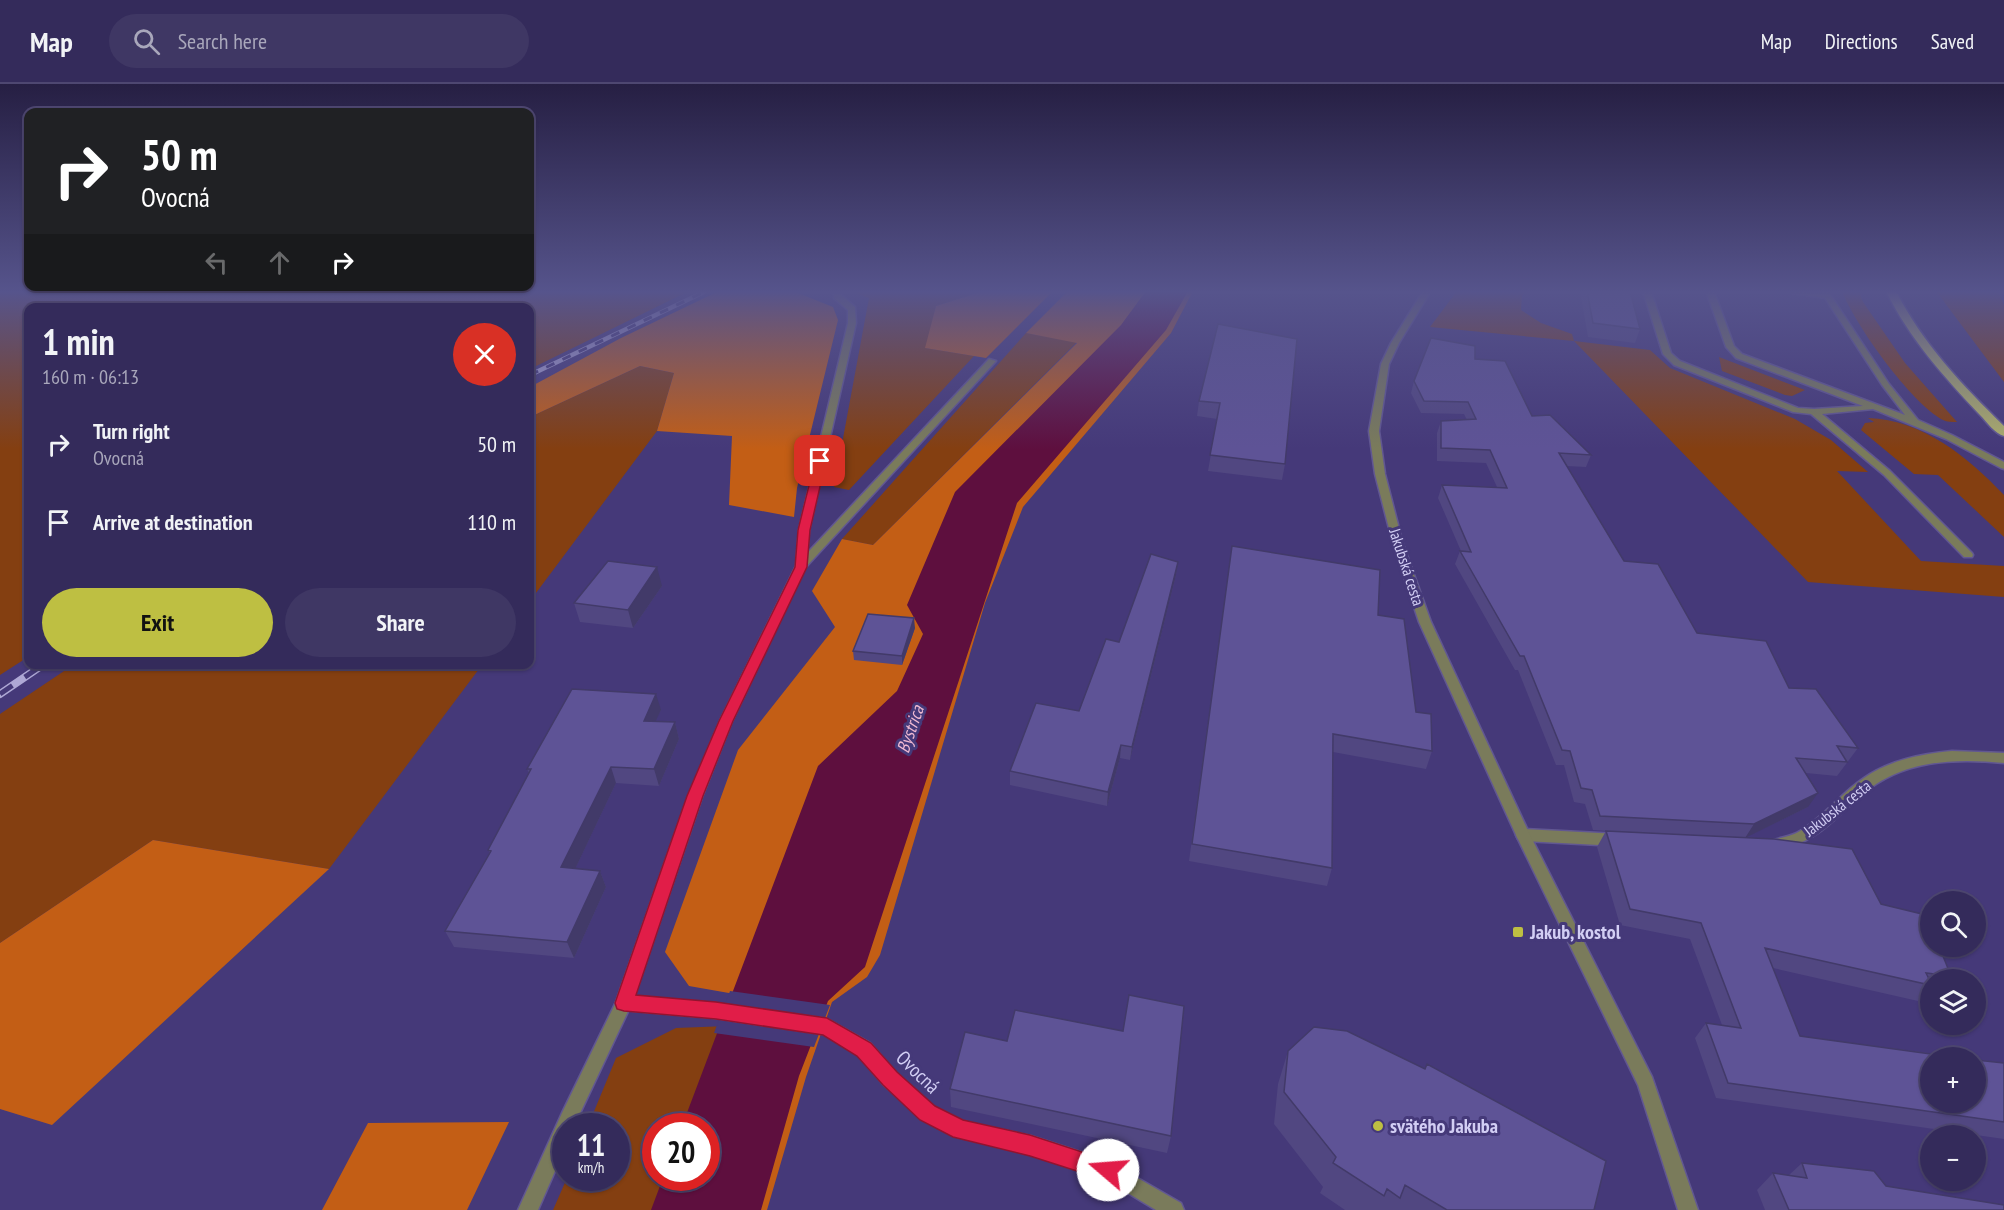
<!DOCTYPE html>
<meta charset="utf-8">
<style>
:root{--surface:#342b5b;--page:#3f3764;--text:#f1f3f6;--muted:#a9a7bb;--line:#4e4771;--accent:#bebf42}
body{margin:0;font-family:"PT Sans Narrow",sans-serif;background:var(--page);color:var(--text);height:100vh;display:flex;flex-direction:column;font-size:22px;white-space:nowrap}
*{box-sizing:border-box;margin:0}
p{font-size:20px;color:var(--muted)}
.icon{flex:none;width:33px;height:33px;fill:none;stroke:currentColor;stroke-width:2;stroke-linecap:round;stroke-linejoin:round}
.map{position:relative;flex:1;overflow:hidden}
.panel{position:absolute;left:24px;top:219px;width:510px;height:366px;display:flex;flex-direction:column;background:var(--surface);border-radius:12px;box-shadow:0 2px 4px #0004,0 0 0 2px var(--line)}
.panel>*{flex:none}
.top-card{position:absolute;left:24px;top:24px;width:510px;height:183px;border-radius:12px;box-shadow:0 2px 4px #0004,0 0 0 2px var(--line);background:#202124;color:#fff;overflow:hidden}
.buttons{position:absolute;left:1920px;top:807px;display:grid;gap:12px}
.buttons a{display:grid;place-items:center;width:66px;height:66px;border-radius:50%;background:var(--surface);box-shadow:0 2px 4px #0004,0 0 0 2px var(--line);font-size:30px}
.speed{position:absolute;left:552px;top:1029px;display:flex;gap:12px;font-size:30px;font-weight:700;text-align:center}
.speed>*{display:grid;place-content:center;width:78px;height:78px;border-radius:50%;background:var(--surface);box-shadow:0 2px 4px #0004,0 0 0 2px var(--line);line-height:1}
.speed small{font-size:15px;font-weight:400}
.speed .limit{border:9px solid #d22;background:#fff;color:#111}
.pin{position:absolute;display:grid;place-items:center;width:51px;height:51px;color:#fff;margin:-26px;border-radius:12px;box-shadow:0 3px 9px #0006}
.me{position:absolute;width:66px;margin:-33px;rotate:288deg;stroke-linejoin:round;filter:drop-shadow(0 0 4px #0008)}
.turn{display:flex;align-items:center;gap:21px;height:126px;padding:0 18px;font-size:27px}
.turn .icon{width:78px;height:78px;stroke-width:2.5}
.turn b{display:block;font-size:42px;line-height:51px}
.lanes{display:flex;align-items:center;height:57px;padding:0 18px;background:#0003;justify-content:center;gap:30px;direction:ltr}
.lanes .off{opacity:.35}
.round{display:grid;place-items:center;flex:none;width:63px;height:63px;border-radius:32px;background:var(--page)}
.headline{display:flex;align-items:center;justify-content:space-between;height:102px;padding:0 18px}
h1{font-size:36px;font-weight:800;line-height:45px}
.cta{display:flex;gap:12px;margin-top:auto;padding:12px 18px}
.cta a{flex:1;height:69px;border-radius:36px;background:var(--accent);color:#111;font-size:24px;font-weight:800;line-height:69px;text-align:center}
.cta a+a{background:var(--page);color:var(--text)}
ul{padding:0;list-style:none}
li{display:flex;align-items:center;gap:18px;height:78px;padding:0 18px}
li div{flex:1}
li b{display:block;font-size:22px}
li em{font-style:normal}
header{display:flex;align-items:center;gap:36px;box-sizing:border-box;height:84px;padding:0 30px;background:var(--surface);border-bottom:2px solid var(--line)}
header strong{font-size:28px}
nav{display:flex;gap:33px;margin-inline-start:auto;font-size:21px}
.search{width:420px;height:54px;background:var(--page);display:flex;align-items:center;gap:15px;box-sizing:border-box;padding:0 21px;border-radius:33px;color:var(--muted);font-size:22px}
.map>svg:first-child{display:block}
.green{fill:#843f11}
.forest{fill:#c35e15}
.water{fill:#5e0f3e}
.pier{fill:#453979}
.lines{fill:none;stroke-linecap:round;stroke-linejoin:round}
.service-casing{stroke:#615792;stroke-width:3}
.minor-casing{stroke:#615792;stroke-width:3}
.primary-casing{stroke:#615792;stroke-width:3}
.service{fill:#7a7b5b;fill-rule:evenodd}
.minor{fill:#7a7b5b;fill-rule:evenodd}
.primary{fill:#adae6b;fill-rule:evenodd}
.rail-far1-casing{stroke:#aea8d5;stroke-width:4.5}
.rail-casing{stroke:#aea8d5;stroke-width:8}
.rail-far1{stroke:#453979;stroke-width:3;stroke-dasharray:9;stroke-linecap:butt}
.rail{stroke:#453979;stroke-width:5;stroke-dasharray:15;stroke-linecap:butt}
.wall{fill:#514781}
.shaded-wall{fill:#423a69}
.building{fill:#5e5396;stroke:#423a69;stroke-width:1.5}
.route{fill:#e11d48;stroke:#92132f;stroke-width:1.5}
.poi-dot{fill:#bebf42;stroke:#453979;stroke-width:2}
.labels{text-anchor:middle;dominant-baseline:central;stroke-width:6;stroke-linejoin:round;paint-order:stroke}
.street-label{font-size:16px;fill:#d2cef4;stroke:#453979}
.water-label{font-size:18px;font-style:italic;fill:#f0b9d2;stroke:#453979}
.near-poi-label{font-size:20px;font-weight:bold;fill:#d2cef4;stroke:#453979;text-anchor:start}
.near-street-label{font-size:20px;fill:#d2cef4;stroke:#453979}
</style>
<header>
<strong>Map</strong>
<div class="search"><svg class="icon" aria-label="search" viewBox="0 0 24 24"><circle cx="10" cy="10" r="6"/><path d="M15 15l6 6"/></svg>Search here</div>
<nav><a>Map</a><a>Directions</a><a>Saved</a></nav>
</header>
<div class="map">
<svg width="2004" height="1126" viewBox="0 0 2004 1126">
<rect width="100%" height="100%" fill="#453979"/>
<path class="green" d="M 0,207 L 689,207 L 530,285 L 530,224 L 28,224 L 28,573 L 0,591 Z
M 851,207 L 984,207 L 936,222 L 926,264 L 974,272 L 849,406 L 834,403 L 869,214 Z
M 1457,207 L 1527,207 L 1522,211 L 1521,226 L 1541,239 L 1572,250 L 1574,257 L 1650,266 L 1670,284 L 1795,335 L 1831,356 L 1868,388 L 1837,387 L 1921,477 L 2004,482 L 2004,513 L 1808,498 L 1574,257 L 1430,243 Z
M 1842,207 L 1859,207 L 1863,218 L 1905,279 L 1957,338 C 1952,338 1947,338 1943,336 C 1911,319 1855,241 1842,207 Z
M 1936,207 L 1998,207 L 2004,221 L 2004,298 Z
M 1026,249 L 1077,258 L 873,461 L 842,455 Z
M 1719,273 L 1805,306 L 1792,312 L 1785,311 L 1722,287 Z
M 640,282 L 674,289 L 657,347 L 530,517 L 530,333 Z
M 1868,334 C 1923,336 1968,373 2004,411 L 2004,453 L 1938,391 L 1914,390 L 1861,346 L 1865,339 L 1874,338 Z
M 73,581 L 482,581 L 329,785 L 153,756 L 0,859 L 0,630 Z
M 728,942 L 696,1042 L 656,1042 L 656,1094 L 680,1094 L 670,1126 L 553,1126 L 567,1094 L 616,1094 L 616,1042 L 588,1042 L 616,974 L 676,944 Z"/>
<path class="forest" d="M 719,207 L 793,207 L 833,223 L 838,236 L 797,404 L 794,433 L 729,421 L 732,352 L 657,347 L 674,289 L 640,282 L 530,333 L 530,303 L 621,254 Z
M 984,207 L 1053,207 L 986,274 L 925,264 L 936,222 Z
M 1068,207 L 1193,207 L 1171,249 L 1023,423 L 985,519 L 880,871 L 867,893 L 832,918 L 806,993 L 767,1126 L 670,1126 L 706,1094 L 706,1042 L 746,912 L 689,902 L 665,868 L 738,666 L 835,543 L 812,507 L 842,455 L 873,461 L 1077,259 L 1026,249 Z
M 153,756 L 329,785 L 52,1041 L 0,1025 L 0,859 Z
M 509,1038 L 467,1126 L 322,1126 L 368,1039 Z"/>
<path class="water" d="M 1146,207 L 1188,207 L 1166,246 L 1017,419 L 865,883 L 828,917 L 799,992 L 761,1126 L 651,1126 L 663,1094 L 706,1094 L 706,1042 L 682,1042 L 818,682 L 897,607 L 923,550 L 907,521 L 955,408 L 1121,241 Z"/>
<path class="pier" d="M 730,907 L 830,921 L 814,963 L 714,949 Z"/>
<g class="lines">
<defs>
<path id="service" d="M 1643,207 L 1651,207 L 1671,269 L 1680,277 L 1798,324 L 1814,325 L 1863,322 L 1736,274 L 1726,263 L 1706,207 L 1714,207 L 1734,262 L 1742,270 L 1905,331 L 1882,301 L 1825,214 L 1779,207 L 1822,209 L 1820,207 L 1828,207 L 1889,300 L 1918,336 L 1952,351 L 2004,378 L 2004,385 L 2001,384 L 1946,355 L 1873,325 L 1822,330 L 1890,387 L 1972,469 L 1973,471 L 1972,473 L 1964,473 L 1884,391 L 1811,330 L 1793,328 L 1674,281 L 1663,270 Z
M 989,275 L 996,277 L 805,484 L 797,484 L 796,482 L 797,480 Z
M 1952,667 L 2004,669 L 2004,679 C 1955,674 1902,676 1863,710 C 1833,735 1820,756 1779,766 L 1774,764 L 1772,760 L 1774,756 C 1783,753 1792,752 1800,747 C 1824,733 1841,709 1864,694 C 1890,676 1921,670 1952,667 Z
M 1523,745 L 1618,750 L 1623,752 L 1625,756 L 1623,760 L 1618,762 L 1523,757 L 1518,755 L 1516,751 L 1518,747 Z
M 624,912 L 716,920 L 827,935 L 870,959 L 896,989 L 934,1023 L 963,1038 L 1031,1052 L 1108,1077 L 1181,1119 L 1184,1126 L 1156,1126 L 1103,1094 L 1031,1070 L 955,1052 L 922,1035 L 884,1001 L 858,971 L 824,950 L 716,934 L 624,926 L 618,924 L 616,919 L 618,914 Z"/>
<path id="minor" d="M 1423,207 L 1431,207 L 1399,259 L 1389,280 L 1379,347 L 1385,390 L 1403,460 L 1431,538 L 1530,751 L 1652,993 L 1698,1126 L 1678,1126 L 1638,1001 L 1516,751 L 1419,538 L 1393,460 L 1375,390 L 1369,347 L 1381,280 L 1391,259 Z
M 834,210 L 840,210 L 855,223 L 856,239 L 809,446 L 806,482 L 732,637 L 702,713 L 632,919 L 574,1042 L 566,1042 L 566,1062 L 538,1126 L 518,1126 L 562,1029 L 616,918 L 688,713 L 720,637 L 796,482 L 799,446 L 848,239 L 848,226 L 834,214 Z"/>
<path id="primary" d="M 1886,207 L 1896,207 C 1922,259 1963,302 2004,342 L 2004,352 C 1995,350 1987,338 1980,331 C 1944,293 1909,254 1886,207 Z"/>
</defs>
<use href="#service" class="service-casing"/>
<use href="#minor" class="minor-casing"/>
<use href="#primary" class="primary-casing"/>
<use href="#service" class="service"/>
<use href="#minor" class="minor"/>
<use href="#primary" class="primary"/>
<defs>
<path id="rail-far1" d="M 530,291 L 706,207"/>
<path id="rail" d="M 0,610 L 44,580"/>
</defs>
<use href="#rail-far1" class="rail-far1-casing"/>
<use href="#rail" class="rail-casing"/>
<use href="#rail-far1" class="rail-far1"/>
<use href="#rail" class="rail"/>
</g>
<path class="wall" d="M 1580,207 L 1630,207 L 1640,245 L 1635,259 L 1588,253 Z
M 1218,240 L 1285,380 L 1282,396 L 1208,387 L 1217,335 L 1197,332 L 1199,317 Z
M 1475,275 L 1532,332 L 1591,371 L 1586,383 L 1566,382 L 1624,477 L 1697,549 L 1789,604 L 1858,664 L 1837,692 L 1806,689 L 1808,723 L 1746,753 L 1881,820 L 1951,892 L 1948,896 L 1930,896 L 1930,907 L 1928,906 L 1918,917 L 1773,884 L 1800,952 L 2004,979 L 2004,1055 L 1716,1014 L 1695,954 L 1706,939 L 1722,941 L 1690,855 L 1620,841 L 1597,763 L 1606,747 L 1639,749 L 1593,746 L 1585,720 L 1574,718 L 1564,681 L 1556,681 L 1518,586 L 1515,586 L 1455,480 L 1460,467 L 1461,467 L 1438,414 L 1442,401 L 1497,403 L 1486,379 L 1437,377 L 1437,349 L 1441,337 L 1467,336 L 1464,330 L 1421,329 L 1411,309 L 1414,297 Z
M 1232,462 L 1378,531 L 1432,667 L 1426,685 L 1333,668 L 1332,784 L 1327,802 L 1189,777 Z
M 1178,478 L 1176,491 L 1130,676 L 1120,674 L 1107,722 L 1010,701 L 1010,687 L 1079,627 L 1119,558 Z
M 662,502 L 633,544 L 580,538 L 574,519 Z
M 915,544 L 902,581 L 854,576 L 853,567 Z
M 661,626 L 655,637 L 675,638 L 679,655 L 659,702 L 616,699 L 575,785 L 600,787 L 606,803 L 574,874 L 454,863 L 445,847 L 490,769 L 488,766 L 529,689 L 527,685 Z
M 1288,967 L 1594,1126 L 1345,1126 L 1320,1109 L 1323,1103 L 1274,1040 L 1278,1000 Z
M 950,1005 L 1171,1052 L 1167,1069 L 951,1023 Z
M 1802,1079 L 1886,1102 L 2004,1126 L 1765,1126 L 1757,1106 L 1773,1089 L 1789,1091 Z"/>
<path class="shaded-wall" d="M 1178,478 L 1176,491 L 1130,676 L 1132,663 Z
M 657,483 L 662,502 L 633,544 L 628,526 Z
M 914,534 L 915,544 L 902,581 L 902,572 Z
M 656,610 L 661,626 L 648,653 L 644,637 Z
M 675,638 L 679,655 L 659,702 L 654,685 Z
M 1121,661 L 1120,674 L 1107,722 L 1108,708 Z
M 611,683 L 616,699 L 568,800 L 561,783 Z
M 1818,709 L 1808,723 L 1745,754 L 1754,740 Z
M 600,787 L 606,803 L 574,874 L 567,858 Z"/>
<path class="building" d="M 1587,207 L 1630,207 L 1640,245 L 1593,239 Z
M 1218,240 L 1297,255 L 1285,380 L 1210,371 L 1220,319 L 1199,317 Z
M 1431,254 L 1475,262 L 1475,275 L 1505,277 L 1532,332 L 1550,331 L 1591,371 L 1559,369 L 1624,477 L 1658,480 L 1697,549 L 1766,557 L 1789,604 L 1816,605 L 1858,664 L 1837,662 L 1847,678 L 1796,674 L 1818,709 L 1754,740 L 1600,732 L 1592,706 L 1581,704 L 1570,667 L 1562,666 L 1524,572 L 1520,572 L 1460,467 L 1471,468 L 1442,401 L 1507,404 L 1490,366 L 1441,364 L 1441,337 L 1476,335 L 1468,318 L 1424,317 L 1414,297 Z
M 1232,462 L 1380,486 L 1378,531 L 1404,535 L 1416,628 L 1431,630 L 1432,667 L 1333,650 L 1332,784 L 1192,760 Z
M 1151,470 L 1178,478 L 1132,663 L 1121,661 L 1108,708 L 1010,687 L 1036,619 L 1079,627 L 1106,555 L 1119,558 Z
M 608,477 L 657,483 L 628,526 L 574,519 Z
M 868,530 L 914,534 L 902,572 L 853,567 Z
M 572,605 L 656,610 L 644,637 L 675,638 L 654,685 L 611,683 L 561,783 L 600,787 L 567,858 L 445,847 L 491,767 L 488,766 L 531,685 L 527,685 Z
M 1606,747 L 1774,755 L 1852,765 L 1881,820 L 1926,831 L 1930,841 L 1930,862 L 1939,862 L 1951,892 L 1926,889 L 1930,897 L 1930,901 L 1765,864 L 1800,952 L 1960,974 L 1930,974 L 1930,1018 L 1976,1018 L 1976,976 L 2004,979 L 2004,1038 L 1728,999 L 1706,939 L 1741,944 L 1701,839 L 1630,825 Z
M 1129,911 L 1184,922 L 1171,1052 L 950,1005 L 965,948 L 1007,957 L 1015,926 L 1123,947 Z
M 1314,943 L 1347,947 L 1425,985 L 1427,980 L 1606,1077 L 1594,1126 L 1447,1126 L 1405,1101 L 1400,1114 L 1387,1105 L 1384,1112 L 1333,1079 L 1336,1073 L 1284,1008 L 1288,967 Z
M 1802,1079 L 1874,1087 L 1886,1102 L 2004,1121 L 2004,1126 L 1789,1126 L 1773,1089 L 1807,1094 Z"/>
<linearGradient id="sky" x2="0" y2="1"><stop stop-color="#261f43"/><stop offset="0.57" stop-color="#56548c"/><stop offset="1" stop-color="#56548c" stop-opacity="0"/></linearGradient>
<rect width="2004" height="365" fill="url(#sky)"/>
<path class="route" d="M 820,374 L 826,377 L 810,446 L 807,483 L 733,637 L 703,712 L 636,911 L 716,918 L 827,934 L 871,959 L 897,988 L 935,1022 L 963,1036 L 1030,1051 L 1116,1079 L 1119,1086 L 1116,1094 L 1108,1097 L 1030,1072 L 953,1053 L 920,1036 L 883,1001 L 857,972 L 823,951 L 716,935 L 624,927 L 617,925 L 615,919 L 687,712 L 719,637 L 795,483 L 798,446 L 815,377 Z"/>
<g class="poi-dot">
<rect x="1512" y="842" width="12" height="12" rx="3"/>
<circle cx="1378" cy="1042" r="6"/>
</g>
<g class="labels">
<g class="street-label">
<text transform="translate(1407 483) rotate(72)">Jakubská cesta</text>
<text transform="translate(1837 724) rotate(-38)">Jakubská cesta</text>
</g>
<g class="water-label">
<text transform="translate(910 645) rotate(-71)">Bystrica</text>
</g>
<g class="near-poi-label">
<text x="1530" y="848">Jakub, kostol</text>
<text x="1390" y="1042">svätého Jakuba</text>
</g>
<g class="near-street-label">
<text transform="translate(918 988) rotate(44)">Ovocná</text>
</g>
</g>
</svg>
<div class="buttons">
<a><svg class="icon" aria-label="search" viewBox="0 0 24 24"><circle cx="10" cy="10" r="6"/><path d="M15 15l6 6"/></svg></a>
<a><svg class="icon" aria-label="layers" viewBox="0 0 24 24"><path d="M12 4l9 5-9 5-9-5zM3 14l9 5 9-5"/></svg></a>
<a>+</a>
<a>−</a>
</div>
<div class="speed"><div>11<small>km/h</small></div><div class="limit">20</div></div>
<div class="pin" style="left:820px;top:377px;background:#d93025"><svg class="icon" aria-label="arrive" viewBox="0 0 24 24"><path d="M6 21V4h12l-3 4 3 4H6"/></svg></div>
<svg class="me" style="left:1108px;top:1086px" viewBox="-20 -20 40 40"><circle r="19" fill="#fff"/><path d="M0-13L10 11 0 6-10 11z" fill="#e11d48"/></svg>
<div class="top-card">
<div class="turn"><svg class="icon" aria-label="right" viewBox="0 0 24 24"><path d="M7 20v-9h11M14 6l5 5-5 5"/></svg><div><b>50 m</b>Ovocná</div></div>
<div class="lanes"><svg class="icon off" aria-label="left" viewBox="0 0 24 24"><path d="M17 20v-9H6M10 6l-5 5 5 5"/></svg><svg class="icon off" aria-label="ahead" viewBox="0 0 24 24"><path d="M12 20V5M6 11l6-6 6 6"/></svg><svg class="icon" aria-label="right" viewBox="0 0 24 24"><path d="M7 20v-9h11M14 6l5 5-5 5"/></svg></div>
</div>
<section class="panel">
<div class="headline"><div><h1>1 min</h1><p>160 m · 06:13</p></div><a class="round" style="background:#d93025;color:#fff"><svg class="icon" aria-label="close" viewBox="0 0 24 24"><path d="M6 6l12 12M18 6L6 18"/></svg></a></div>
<ul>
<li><svg class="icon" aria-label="right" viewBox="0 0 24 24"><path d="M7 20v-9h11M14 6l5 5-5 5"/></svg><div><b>Turn right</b><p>Ovocná</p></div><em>50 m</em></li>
<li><svg class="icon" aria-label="arrive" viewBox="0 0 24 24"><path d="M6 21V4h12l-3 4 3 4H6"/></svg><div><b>Arrive at destination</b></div><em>110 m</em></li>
</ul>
<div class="cta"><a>Exit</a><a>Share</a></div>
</section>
</div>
